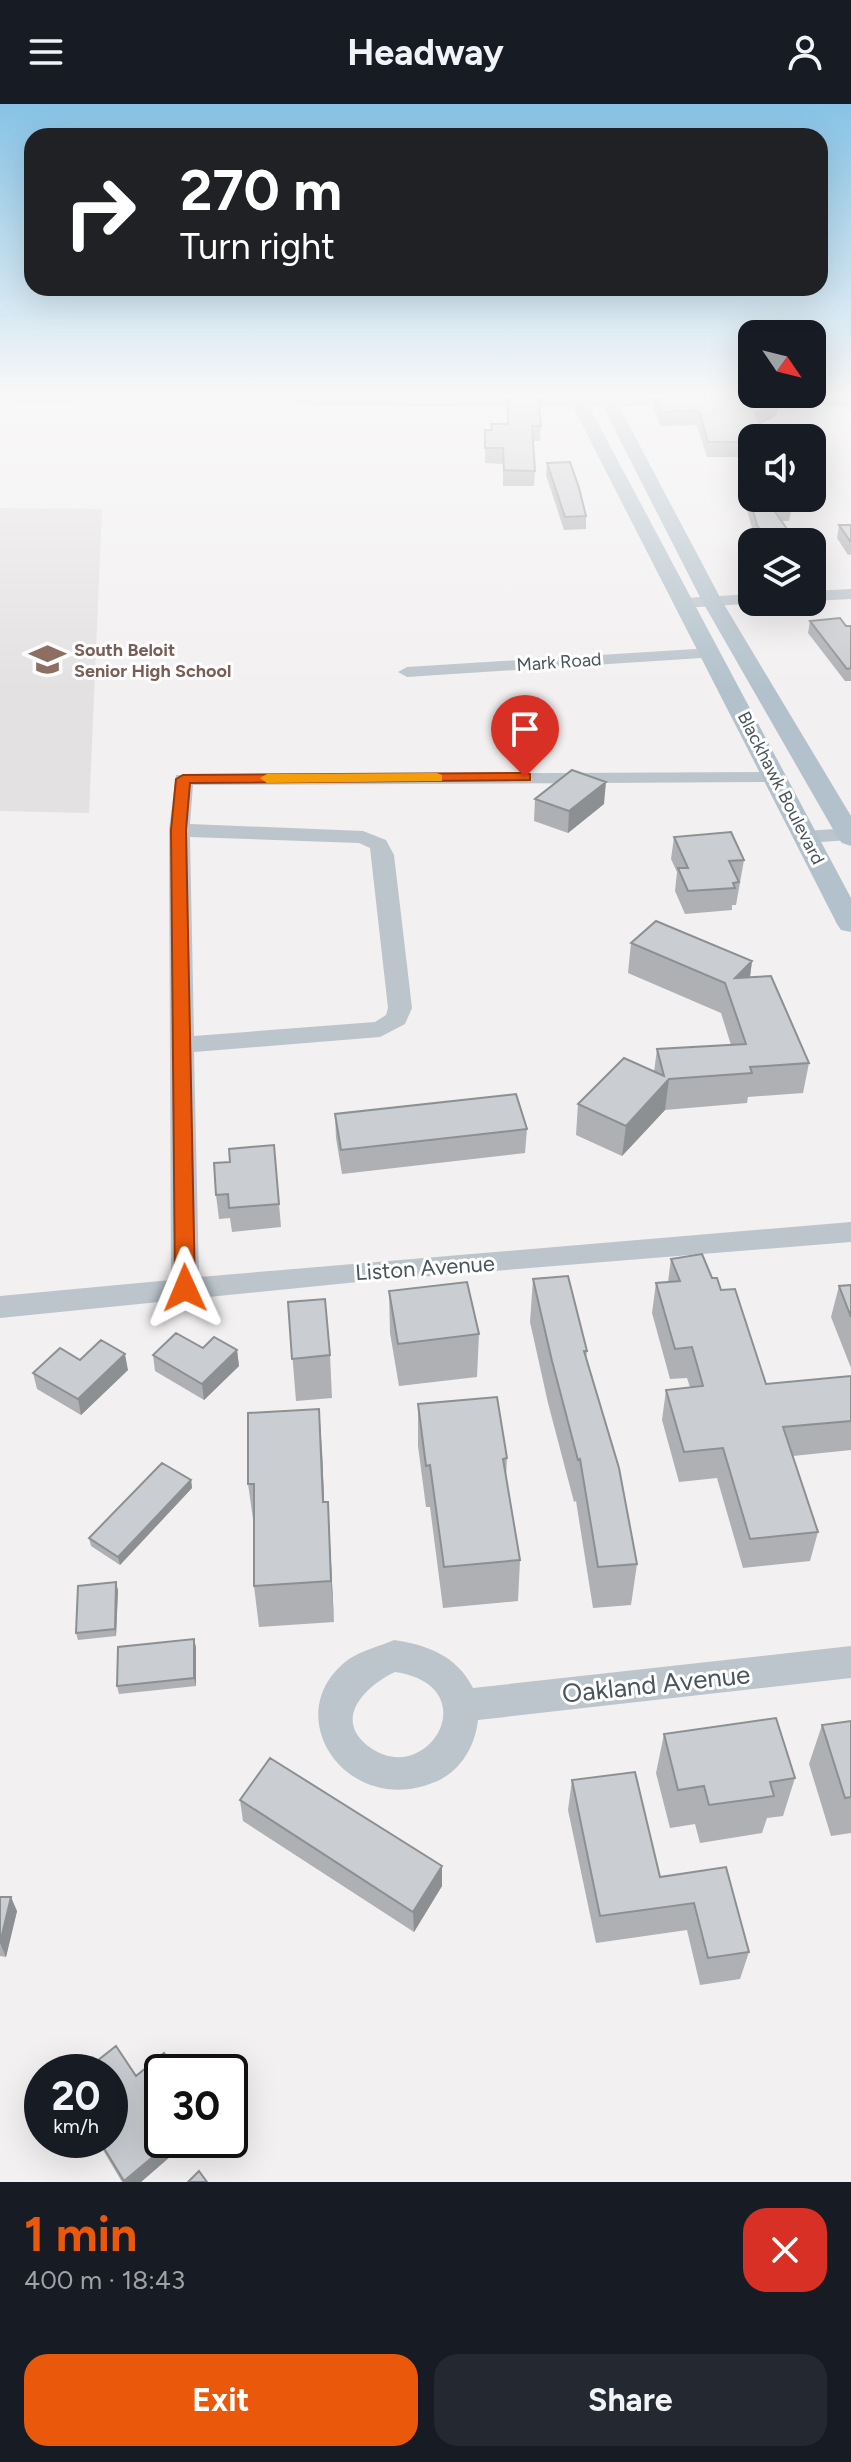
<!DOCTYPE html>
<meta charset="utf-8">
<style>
:root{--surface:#171b24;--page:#242831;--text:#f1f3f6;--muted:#9ea1a6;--accent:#ea580c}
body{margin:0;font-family:Figtree,sans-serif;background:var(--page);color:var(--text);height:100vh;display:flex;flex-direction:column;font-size:30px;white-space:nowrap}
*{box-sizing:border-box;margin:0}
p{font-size:26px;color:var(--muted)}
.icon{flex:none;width:44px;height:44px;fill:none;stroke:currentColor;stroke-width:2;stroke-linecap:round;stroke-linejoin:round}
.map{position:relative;height:2078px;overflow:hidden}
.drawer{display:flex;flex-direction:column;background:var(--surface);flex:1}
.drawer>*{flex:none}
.hud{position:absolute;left:24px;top:24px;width:804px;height:168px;border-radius:24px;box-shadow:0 8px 32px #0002;background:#202124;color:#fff;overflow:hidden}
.needle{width:52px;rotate:125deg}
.tools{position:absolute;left:738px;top:216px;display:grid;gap:16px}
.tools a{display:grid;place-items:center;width:88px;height:88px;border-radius:16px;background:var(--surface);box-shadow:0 8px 32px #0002;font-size:40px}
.speed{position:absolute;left:24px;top:1950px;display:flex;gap:16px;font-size:40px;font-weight:700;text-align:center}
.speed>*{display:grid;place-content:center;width:104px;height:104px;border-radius:50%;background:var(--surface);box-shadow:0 8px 32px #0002;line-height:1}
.speed small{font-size:20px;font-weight:400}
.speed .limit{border:4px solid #111;border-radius:12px;background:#fff;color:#111}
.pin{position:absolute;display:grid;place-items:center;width:68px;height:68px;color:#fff;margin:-82px -34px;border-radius:50% 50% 50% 0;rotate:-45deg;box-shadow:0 0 8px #0007}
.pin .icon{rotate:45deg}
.me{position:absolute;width:88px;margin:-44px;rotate:359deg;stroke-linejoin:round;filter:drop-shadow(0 0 6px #0008)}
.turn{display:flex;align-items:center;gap:28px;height:168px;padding:0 24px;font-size:36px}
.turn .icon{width:104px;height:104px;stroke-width:2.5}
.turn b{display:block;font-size:56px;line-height:68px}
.round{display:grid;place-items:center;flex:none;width:84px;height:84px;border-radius:24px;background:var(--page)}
.headline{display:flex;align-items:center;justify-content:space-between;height:136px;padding:0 24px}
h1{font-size:48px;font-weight:700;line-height:60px;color:var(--accent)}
.action{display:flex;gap:16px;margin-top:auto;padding:16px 24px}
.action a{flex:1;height:92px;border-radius:24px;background:var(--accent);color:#fff;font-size:32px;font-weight:700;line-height:92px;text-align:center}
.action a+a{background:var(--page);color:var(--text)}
header{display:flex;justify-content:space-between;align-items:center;height:104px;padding:0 24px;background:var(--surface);font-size:36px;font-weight:700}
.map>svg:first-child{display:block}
.education{fill:#e3e1e1}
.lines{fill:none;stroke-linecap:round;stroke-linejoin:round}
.minor{fill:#bcc5cb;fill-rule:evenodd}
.major{fill:#b2c1cb;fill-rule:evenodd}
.wall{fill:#aeb0b4}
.shaded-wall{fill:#8d9092}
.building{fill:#cacdd1;stroke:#8d9092;stroke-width:2}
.route{fill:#ea580c;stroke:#983908;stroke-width:2}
.slow{fill:#f59e0b}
.labels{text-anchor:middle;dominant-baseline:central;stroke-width:6;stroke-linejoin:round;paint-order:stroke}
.far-education-label{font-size:18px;font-weight:bold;fill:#785e54;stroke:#fff;text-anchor:start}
.far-street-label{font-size:18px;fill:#49545b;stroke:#fff}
.street-label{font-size:22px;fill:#49545b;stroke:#fff}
.near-street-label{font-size:26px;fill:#49545b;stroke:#fff}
</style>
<header><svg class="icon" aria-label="menu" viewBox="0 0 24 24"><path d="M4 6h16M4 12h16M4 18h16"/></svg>Headway<svg class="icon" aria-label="person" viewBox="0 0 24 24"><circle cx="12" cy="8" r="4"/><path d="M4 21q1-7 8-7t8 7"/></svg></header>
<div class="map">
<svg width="851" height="2078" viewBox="0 0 851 2078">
<rect width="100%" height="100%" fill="#f2f0f0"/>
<path class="education" d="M 0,404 L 102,405 L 89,709 L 0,707 Z"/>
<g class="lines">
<path class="minor" d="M 0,293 L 797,293 L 851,295 L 851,303 L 767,300 L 553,303 L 0,299 Z
M 851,485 L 851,495 L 812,497 L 812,487 Z
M 752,490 L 752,498 L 758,499 L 685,504 L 677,499 L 685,494 Z
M 711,544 L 720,549 L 717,553 L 407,573 L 398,568 L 407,563 Z
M 775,668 L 782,670 L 785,674 L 782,678 L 193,681 L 190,720 L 363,727 L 386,736 L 394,751 L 412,904 L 405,920 L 380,933 L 194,948 L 199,1173 L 851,1118 L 851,1138 L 358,1178 L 0,1214 L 0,1192 L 171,1176 L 169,726 L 176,671 ZM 190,733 L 359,739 L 370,744 L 388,904 L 386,911 L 375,918 L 194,932 Z
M 851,724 L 851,736 L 805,739 L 795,733 L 805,727 Z
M 394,1536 C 428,1541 457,1552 473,1584 L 851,1542 L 851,1574 L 478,1616 C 475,1643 460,1668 435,1678 C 347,1715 275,1610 349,1555 C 361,1547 380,1542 394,1536 ZM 395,1568 C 489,1582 427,1687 368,1642 C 332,1614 367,1581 395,1568 Z"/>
<path class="major" d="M 568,293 L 584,293 L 851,794 L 851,828 L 841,826 L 837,820 Z
M 598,293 L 614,293 L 722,497 L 851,712 L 851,742 L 842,739 L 838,734 L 702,497 Z"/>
</g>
<path class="wall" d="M 507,293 L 541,322 L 540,337 L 533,337 L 535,367 L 534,382 L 503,382 L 503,360 L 485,359 L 485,326 L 491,326 L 491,320 L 507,320 Z
M 654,293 L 734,293 L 735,297 L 778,297 L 776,312 L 760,320 L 752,334 L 752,394 L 792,402 L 789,417 L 782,417 L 796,438 L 756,438 L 739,378 L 741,363 L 747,366 L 741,353 L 707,353 L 697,321 L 661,322 L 653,305 Z
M 547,359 L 586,412 L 586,425 L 564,426 L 546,371 Z
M 839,421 L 851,421 L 851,450 L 848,451 L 837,434 Z
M 746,447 L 752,447 L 752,476 L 744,463 Z
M 812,461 L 816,467 L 813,483 L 812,483 Z
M 810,517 L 851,522 L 851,577 L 845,577 L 808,529 Z
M 535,695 L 604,700 L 568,729 L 534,717 Z
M 674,733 L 744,756 L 736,801 L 732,801 L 732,806 L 685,810 L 675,787 L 677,768 L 671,755 Z
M 631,839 L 752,857 L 750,873 L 809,959 L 803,989 L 748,993 L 747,999 L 665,1006 L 622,1052 L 576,1031 L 578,1000 L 654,968 L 657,945 L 731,941 L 721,909 L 628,869 Z
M 335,1010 L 527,1025 L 525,1049 L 342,1070 L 336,1034 Z
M 274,1041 L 281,1123 L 232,1128 L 230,1114 L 219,1115 L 216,1091 L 230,1058 Z
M 671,1155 L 712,1174 L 721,1186 L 766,1280 L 851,1272 L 851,1346 L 793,1352 L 818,1428 L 810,1457 L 743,1464 L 717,1374 L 679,1378 L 662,1316 L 666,1286 L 690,1283 L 687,1274 L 670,1275 L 652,1209 L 656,1179 L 668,1178 Z
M 533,1175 L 587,1247 L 586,1255 L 637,1460 L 631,1501 L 593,1504 L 576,1397 L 574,1398 L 548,1299 L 530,1218 Z
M 851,1181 L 851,1264 L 831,1213 L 839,1182 Z
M 389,1187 L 479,1230 L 477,1273 L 399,1282 L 390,1229 Z
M 288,1198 L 330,1251 L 332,1294 L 296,1297 Z
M 237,1246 L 239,1262 L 204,1296 L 155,1267 L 153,1251 Z
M 80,1256 L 128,1266 L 81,1311 L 37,1285 L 33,1269 Z
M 418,1300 L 507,1354 L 506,1374 L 520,1456 L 518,1497 L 443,1504 L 430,1403 L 426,1403 L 418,1342 Z
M 322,1347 L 324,1398 L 328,1398 L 330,1440 L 334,1518 L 259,1523 L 254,1482 L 254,1422 L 248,1380 Z
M 191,1376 L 192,1384 L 120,1461 L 91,1442 L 89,1434 Z
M 118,1486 L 116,1532 L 78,1536 L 76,1529 Z
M 196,1543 L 196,1582 L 119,1590 L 117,1582 Z
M 851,1617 L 851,1729 L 831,1732 L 809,1660 L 822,1621 Z
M 664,1630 L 795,1674 L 783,1712 L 767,1714 L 762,1729 L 700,1739 L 695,1720 L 670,1724 L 656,1669 Z
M 572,1676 L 660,1773 L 726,1763 L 749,1848 L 740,1875 L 700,1881 L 687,1826 L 596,1839 L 568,1706 Z
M 240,1696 L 442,1762 L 442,1782 L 414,1828 L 243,1717 Z
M 0,1793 L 17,1807 L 6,1853 L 0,1852 Z
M 162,1968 L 162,2036 L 179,2045 L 141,2078 L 122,2078 L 97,2036 L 110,2036 L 136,1972 Z"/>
<path class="shaded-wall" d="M 778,297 L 776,312 L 753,324 L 755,309 Z
M 606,678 L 604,700 L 568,729 L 569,707 Z
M 752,857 L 748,887 L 735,874 Z
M 669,975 L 665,1006 L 622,1052 L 626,1022 Z
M 237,1246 L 239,1262 L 204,1296 L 202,1280 Z
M 125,1250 L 128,1266 L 81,1311 L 78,1295 Z
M 319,1305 L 322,1347 L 326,1440 L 323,1398 Z
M 191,1376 L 192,1384 L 120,1461 L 118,1453 Z
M 328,1398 L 330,1440 L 334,1518 L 331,1477 Z
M 116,1478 L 118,1486 L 116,1532 L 115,1525 Z
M 194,1535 L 196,1543 L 196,1582 L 194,1574 Z
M 442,1762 L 442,1782 L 414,1828 L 413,1808 Z
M 11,1793 L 17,1807 L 6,1853 L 0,1839 Z
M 162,1997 L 162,2012 L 156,2002 Z
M 173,2036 L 176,2036 L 179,2045 L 141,2078 L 124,2078 Z"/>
<path class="building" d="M 508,293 L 538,293 L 541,322 L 532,322 L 535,367 L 504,366 L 503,344 L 485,344 L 485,326 L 492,326 L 491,320 L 508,320 Z
M 655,293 L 734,293 L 735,297 L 778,297 L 755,309 L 765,334 L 752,334 L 752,359 L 742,338 L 708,338 L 699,307 L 662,308 Z
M 570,358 L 579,384 L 586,412 L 565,413 L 547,359 Z
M 744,362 L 752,374 L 752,394 L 789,394 L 792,402 L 771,402 L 796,438 L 768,438 L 757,421 L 741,363 Z
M 839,421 L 851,421 L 851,437 L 850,437 Z
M 746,447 L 752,447 L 752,457 Z
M 840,514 L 846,522 L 851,522 L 851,564 L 847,565 L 810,517 Z
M 572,666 L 606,678 L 569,707 L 535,695 Z
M 731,728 L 744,756 L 729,757 L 739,778 L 733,779 L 735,784 L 688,787 L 678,764 L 688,764 L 674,733 Z
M 656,817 L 752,857 L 735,874 L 771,872 L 809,959 L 750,963 L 752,969 L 669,975 L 626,1022 L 578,1000 L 624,954 L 664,972 L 657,945 L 746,940 L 725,879 L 631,839 Z
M 516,990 L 527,1025 L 341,1046 L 335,1010 Z
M 274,1041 L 279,1100 L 229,1104 L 228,1090 L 216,1091 L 214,1059 L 230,1058 L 229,1045 Z
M 702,1150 L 712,1174 L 717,1174 L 721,1186 L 735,1185 L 766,1280 L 851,1272 L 851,1317 L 783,1323 L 818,1428 L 750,1435 L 723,1344 L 684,1348 L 666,1286 L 703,1282 L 692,1243 L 675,1245 L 656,1179 L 680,1177 L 671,1155 Z
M 568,1172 L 587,1247 L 584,1247 L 619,1364 L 637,1460 L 598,1463 L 580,1355 L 578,1356 L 552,1257 L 533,1175 Z
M 467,1178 L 479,1230 L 398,1240 L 389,1187 Z
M 851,1181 L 851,1213 L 839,1182 Z
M 325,1195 L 330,1251 L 292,1255 L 288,1198 Z
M 176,1229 L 203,1244 L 214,1233 L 237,1246 L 202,1280 L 153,1251 Z
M 101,1236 L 125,1250 L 78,1295 L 33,1269 L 60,1244 L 80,1256 Z
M 497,1293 L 507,1354 L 503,1355 L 520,1456 L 444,1463 L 430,1361 L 426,1362 L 418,1300 Z
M 319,1305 L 323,1398 L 328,1398 L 331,1477 L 254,1482 L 254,1380 L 248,1380 L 248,1309 Z
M 162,1359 L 191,1376 L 118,1453 L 89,1434 Z
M 116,1478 L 115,1525 L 76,1529 L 78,1482 Z
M 194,1535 L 194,1574 L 117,1582 L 118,1543 Z
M 776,1614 L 795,1674 L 770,1678 L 774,1692 L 709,1701 L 704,1682 L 678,1686 L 664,1630 Z
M 851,1617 L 851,1693 L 845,1694 L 822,1621 Z
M 270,1654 L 442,1762 L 413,1808 L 240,1696 Z
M 635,1668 L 660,1773 L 726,1763 L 749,1848 L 708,1854 L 694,1799 L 600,1812 L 572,1676 Z
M 0,1793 L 11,1793 L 0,1839 Z
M 116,1942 L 136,1972 L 164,1949 L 177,1968 L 162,1968 L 162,1997 L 156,2002 L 162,2012 L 162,2036 L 173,2036 L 124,2077 L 99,2036 L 110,2036 L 110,1968 L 83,1968 Z
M 199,2067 L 207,2078 L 188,2078 Z"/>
<linearGradient id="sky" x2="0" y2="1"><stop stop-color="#86c3e6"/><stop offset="0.5" stop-color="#f9f8f8"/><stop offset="1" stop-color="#f9f8f8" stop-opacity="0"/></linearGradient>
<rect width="851" height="584" fill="url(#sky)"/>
<path class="route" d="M 525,669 L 530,670 L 530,676 L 190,679 L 186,726 L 195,1184 L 192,1190 L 178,1190 L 175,1184 L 171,726 L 176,675 L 183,671 Z"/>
<path class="slow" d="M 437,669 L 442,671 L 442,677 L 267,679 L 260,674 L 267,670 Z"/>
<defs>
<symbol id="school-bare" viewBox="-9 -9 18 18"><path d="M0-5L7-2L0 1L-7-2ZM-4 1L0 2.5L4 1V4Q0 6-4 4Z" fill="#8d6e63" stroke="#fff" stroke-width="2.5" paint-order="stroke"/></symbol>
</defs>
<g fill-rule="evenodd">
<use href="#school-bare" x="22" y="530" width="51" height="51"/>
</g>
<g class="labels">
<g class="far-education-label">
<text x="74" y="546">South Beloit<tspan x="74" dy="21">Senior High School</tspan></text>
</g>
<g class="far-street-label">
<text transform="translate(559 558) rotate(-4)">Mark Road</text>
<text transform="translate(781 684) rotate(63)">Blackhawk Boulevard</text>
</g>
<g class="street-label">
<text transform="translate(425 1164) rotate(-4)">Liston Avenue</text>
</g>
<g class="near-street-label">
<text transform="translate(656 1580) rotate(-6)">Oakland Avenue</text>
</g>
</g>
</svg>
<div class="tools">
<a><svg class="needle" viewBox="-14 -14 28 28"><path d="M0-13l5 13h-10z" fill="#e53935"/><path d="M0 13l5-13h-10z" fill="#9ea1a6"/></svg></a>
<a><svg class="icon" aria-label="sound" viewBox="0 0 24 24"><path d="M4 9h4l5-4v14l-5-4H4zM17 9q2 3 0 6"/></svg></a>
<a><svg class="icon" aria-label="layers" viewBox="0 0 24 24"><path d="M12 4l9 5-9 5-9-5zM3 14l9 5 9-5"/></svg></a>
</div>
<div class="speed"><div>20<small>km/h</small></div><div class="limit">30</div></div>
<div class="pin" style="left:525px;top:673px;background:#d93025"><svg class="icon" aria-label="arrive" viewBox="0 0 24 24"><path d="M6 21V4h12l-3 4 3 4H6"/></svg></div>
<svg class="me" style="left:185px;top:1184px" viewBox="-20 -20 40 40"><path d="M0-17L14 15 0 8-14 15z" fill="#ea580c" stroke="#fff" stroke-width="4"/></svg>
<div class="hud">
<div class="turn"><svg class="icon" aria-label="right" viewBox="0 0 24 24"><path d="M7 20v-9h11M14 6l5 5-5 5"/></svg><div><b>270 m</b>Turn right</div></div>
</div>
</div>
<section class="drawer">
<div class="headline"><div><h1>1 min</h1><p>400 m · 18:43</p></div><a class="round" style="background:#d93025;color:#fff"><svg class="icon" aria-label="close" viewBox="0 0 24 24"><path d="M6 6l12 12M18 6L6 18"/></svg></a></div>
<div class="action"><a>Exit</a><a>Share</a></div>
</section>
